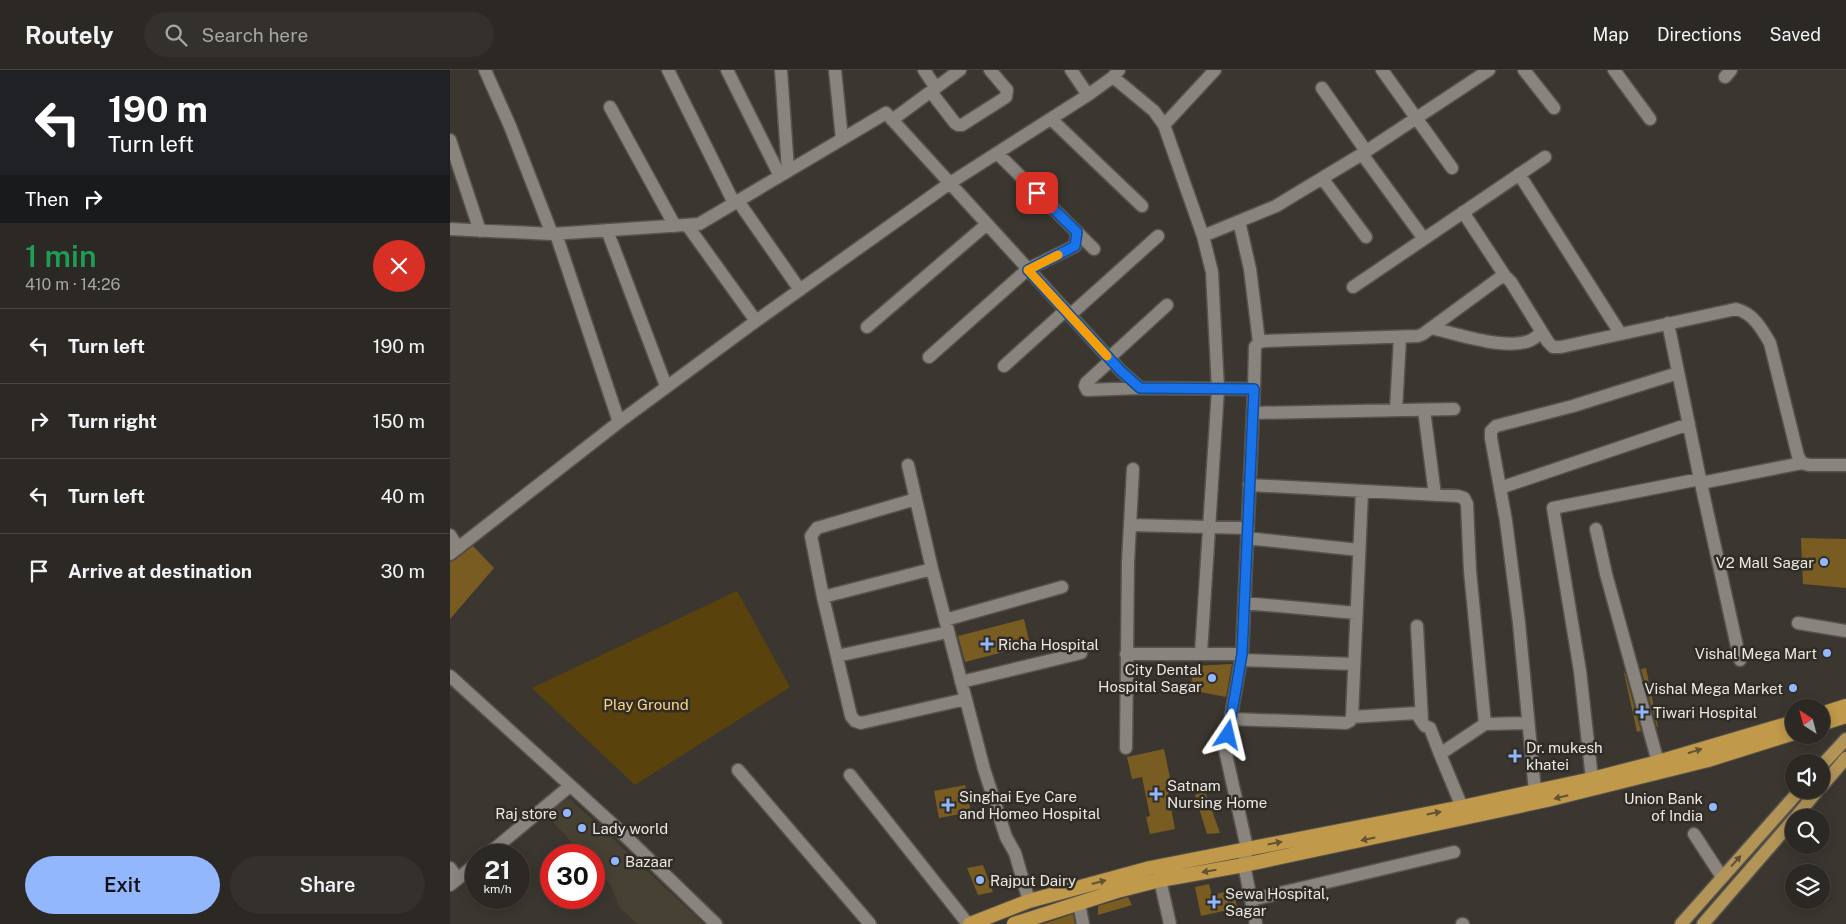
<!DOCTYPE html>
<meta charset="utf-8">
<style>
:root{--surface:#2c2924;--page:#34312c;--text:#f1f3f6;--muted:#a6a6a6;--line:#484541;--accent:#92b7fd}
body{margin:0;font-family:"Public Sans",sans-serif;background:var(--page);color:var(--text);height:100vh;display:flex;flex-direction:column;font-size:19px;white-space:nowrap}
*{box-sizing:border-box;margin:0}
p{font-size:16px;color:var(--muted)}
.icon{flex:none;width:28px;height:28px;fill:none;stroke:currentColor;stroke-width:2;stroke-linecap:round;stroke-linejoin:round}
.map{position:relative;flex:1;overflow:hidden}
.drawer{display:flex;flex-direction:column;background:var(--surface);width:450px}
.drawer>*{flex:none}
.top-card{background:#202124;color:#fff;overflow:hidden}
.needle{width:32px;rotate:324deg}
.tools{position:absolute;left:1335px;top:629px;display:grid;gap:10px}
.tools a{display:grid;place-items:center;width:45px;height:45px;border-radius:50%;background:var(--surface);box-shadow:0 2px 12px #0003,0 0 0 1px var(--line);font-size:25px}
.speed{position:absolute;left:15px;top:774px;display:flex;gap:10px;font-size:25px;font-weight:700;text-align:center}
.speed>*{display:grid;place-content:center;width:65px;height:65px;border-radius:50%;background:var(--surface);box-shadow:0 2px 12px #0003,0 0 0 1px var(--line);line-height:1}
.speed small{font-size:12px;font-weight:400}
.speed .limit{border:8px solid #d22;background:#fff;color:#111}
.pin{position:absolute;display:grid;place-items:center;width:42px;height:42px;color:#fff;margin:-21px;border-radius:10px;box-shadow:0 2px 8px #0006}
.me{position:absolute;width:55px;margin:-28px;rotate:10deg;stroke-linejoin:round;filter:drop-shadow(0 0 4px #0008)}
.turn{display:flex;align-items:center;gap:18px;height:105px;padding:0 25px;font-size:22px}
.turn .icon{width:65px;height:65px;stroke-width:2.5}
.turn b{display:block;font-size:35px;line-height:42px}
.then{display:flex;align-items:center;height:48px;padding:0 25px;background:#0003;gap:10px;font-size:19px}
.round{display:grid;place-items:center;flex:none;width:52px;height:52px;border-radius:26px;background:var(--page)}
.headline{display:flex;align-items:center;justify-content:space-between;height:85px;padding:0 25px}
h1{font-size:30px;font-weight:600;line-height:38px;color:#1e9e55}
.primary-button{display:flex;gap:10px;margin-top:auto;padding:10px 25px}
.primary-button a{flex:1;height:58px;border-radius:30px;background:var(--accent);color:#111;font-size:20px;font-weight:600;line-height:58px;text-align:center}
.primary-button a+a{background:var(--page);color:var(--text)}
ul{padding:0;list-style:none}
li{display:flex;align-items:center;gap:15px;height:75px;padding:0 25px;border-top:1px solid var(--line)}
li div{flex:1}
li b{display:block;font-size:19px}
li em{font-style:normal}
header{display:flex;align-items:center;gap:30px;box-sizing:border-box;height:70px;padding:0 25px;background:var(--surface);border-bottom:1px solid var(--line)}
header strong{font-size:24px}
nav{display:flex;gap:28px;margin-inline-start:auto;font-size:18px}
.search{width:350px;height:45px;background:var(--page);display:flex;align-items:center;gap:12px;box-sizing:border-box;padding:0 18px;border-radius:28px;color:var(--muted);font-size:19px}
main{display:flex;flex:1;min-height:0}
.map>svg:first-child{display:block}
.built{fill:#474134}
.green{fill:#5a420c}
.building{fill:#795c21}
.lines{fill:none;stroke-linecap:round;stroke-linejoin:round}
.minor-casing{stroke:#56534d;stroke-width:15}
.primary-casing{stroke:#56534d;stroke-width:15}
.trunk-casing{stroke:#56534d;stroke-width:16}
.minor{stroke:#89857e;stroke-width:12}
.primary{stroke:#b29457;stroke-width:12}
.trunk{stroke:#c0994a;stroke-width:14}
.oneway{fill:#625333}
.oneway2{fill:#5e5137}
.route-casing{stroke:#114b97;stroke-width:12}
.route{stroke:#1a73e8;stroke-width:9}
.slow{stroke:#f59e0b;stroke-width:9}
.poi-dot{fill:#92b7fd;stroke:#302d26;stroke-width:2}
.labels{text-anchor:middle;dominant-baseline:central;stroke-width:5;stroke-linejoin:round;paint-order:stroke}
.poi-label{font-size:15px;fill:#ebe8e4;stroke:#302d26;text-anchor:start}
.park-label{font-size:15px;fill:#fed384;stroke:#302d26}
</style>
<header>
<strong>Routely</strong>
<div class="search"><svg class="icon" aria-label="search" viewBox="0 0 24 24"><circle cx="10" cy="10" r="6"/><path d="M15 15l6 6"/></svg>Search here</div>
<nav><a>Map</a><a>Directions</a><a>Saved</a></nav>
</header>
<main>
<section class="drawer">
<div class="top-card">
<div class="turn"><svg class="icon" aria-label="left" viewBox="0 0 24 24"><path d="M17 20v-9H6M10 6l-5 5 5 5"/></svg><div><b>190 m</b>Turn left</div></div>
<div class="then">Then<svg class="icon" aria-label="right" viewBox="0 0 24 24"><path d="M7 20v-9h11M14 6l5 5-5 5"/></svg></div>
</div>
<div class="headline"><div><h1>1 min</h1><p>410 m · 14:26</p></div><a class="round" style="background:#d93025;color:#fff"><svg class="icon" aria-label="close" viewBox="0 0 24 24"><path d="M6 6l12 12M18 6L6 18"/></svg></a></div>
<ul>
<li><svg class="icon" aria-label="left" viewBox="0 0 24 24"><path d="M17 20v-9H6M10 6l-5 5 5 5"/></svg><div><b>Turn left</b></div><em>190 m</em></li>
<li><svg class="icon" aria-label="right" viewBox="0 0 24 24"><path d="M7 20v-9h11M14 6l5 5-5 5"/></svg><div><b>Turn right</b></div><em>150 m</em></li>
<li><svg class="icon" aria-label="left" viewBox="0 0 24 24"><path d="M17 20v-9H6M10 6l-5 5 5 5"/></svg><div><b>Turn left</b></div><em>40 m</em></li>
<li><svg class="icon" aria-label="arrive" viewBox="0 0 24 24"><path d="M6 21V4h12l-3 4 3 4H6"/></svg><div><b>Arrive at destination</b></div><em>30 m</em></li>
</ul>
<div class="primary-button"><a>Exit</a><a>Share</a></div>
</section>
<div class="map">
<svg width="1396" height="854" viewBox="0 0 1396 854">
<rect width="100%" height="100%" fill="#3b3730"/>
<path class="built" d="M 119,728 L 254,854 L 188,854 L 170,838 L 160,814 L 144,797 L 144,785 L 133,785 L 96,744 Z"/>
<path class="green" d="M 287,521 L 340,617 L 185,715 L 82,618 Z"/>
<path class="building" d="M 1351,468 L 1396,469 L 1396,518 L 1353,514 Z
M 23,476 L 44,498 L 0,549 L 0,492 L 5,490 Z
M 574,549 L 580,575 L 515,592 L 508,566 Z
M 782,594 L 776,627 L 740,620 L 744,596 Z
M 1196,598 L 1208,657 L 1207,657 L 1191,599 Z
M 1174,603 L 1175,603 L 1191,661 L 1187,662 Z
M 714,679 L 723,722 L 718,723 L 725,759 L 700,764 L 696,747 L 700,746 L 692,707 L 682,709 L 677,687 Z
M 515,715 L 521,742 L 489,748 L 484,721 Z
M 755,721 L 770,763 L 757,764 L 745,725 Z
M 533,795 L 543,822 L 528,825 L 517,798 Z
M 759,814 L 762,825 L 783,820 L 787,838 L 751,846 L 745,817 Z
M 678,827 L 682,835 L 648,845 L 648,836 Z
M 623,844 L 625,854 L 593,854 Z"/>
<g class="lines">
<defs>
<path id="minor" d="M 35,0 L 60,56 L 102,164
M 218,0 L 284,133
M 277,0 L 330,106
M 331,0 L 338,100
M 385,0 L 392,69
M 474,0 L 486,18
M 621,0 L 638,25
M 932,0 L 1002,98
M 1074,0 L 1104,38
M 1164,0 L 1200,49
M 663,7 L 704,41 L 714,55 L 753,166 L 762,202 L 768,319 L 751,583
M 1275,7 L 1281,0
M 872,18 L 916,81
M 481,22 L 505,53 L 508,55 L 512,55 L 556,27 L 557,20 L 540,0
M 160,37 L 225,156
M 601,49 L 692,136
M 442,50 L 510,0
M 714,55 L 765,0
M 0,70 L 30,161
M 547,83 L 644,179
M 912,84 L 974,169
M 1069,104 L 1170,263
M 872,108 L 916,167
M 288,131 L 350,220
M 1013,142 L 1055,206
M 789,151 L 800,199 L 809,272
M 237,155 L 306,251
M 0,159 L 102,164 L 249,154 L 436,43 L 670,300 L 690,318 L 804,319 L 792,584 L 775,680 L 797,778 L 794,795 L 806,854
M 157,160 L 216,316
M 106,164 L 169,352
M 753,166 L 826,136 L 912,84 L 1039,0
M 903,217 L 1095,87
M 620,245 L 708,166
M 1218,253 L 1250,409 L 1290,590
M 417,257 L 537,154
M 981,258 C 1007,264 1053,280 1079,271 C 1083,270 1088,265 1092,262
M 479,287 L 578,199 L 625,176 L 627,162
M 659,288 L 717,235
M 661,290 L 636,313 L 635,316 L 637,320 L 690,318
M 554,296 L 616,240
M 804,319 L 805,277 L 809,272 L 815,271 L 968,266 L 973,264 L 1048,209 L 1055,206 L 1061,212 L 1098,272 L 1103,277 L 1111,277 L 1286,239 C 1303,243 1312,259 1320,273 L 1348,386 L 1352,393 L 1359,395 L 1396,395
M 946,340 L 950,267
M 974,340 L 985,425
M 803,343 L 1004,339
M 458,395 L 482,499 L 534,699 L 556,767 L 565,783 L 579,831
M 1251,413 L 1352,393
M 799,415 L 1008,426 L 1014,428 L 1017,434 L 1020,501 L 1035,654
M 1050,418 L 1239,354
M 466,429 L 367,458 L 361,466 L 373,527 L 401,646 L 405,651 L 411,653 L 516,629
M 680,455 L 798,458
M 1146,459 L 1156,504 L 1208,692
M 0,465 L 8,478
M 797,468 L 909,480
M 0,484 L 169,352 L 306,251 L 500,113 L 638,25 L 663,7 L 669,0
M 373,527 L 482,499
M 794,533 L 906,543
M 495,550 L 612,517
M 1348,553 L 1396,561
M 967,556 L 972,652 L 975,656 L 980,658 L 990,684 L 1035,654 L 1078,653
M 676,584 L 792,584
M 387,586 L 498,562
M 791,590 L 903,594
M 0,606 L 168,759 L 266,854
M 511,612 L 631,583
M 902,647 L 966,643 L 972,652
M 781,649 L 896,653 L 900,651 L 902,647 L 912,421
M 676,678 L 678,492 L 683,399
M 990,684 L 1012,737
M 288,700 L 420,854
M 400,705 L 518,854
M 1142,709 L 1130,601 L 1103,438 L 1250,409
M 1085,721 L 1069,553 L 1056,451 L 1041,368 L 1041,361 L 1046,356 L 1123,336 L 1228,303
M 1244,764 L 1272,807
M 37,785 L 120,716
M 0,798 L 8,809
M 710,810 L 720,854
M 0,815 L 26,794
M 801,830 L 1004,782
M 629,833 L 633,854
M 1012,854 L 1013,854"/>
<path id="primary" d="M 1371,696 L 1396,669
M 1371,717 L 1396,688
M 1345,748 L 1368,720
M 1231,854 L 1350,720
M 1253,854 L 1344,749"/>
<path id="trunk" d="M 1371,644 L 1396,636
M 1371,654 L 1396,646
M 520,854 L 579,831 L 700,798 L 1012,737 L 1142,709 L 1208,692 L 1344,652
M 564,854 L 667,821 L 710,810 L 794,795 L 1097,730 L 1258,690 L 1344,663"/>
</defs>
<use href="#minor" class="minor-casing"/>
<use href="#primary" class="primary-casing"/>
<use href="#trunk" class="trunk-casing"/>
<use href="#minor" class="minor"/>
<use href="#primary" class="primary"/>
<use href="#trunk" class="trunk"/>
</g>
<defs><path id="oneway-solid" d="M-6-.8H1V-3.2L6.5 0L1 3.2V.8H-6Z" transform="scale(1.25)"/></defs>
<g class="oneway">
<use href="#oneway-solid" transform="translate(1245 681) rotate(-17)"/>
<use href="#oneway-solid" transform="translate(1111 727) rotate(166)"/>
<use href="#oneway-solid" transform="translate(984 743) rotate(-11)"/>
<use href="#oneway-solid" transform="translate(918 769) rotate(168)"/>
<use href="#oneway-solid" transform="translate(825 773) rotate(-11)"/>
<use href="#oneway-solid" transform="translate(759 801) rotate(170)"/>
<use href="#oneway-solid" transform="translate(649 812) rotate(-15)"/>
</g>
<use class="oneway2" href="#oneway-solid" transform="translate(1286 791) rotate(-48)"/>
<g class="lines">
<defs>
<path id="route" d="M 587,123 L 627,162 L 625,176 L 578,200 L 670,300 L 690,318 L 804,319 L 792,584 L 778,665"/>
</defs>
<use href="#route" class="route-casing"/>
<use href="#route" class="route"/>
<path class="slow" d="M 608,185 L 578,200 L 657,286"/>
</g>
<g class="poi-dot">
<circle cx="1374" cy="492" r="5"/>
<path d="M534.5 566.5h5v5h5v5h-5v5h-5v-5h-5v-5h5z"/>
<circle cx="1377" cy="583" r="5"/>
<circle cx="762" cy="608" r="5"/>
<circle cx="1343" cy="618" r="5"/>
<path d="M1189.5 634.5h5v5h5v5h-5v5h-5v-5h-5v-5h5z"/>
<path d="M1062.5 678.5h5v5h5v5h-5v5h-5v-5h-5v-5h5z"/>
<path d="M703.5 716.5h5v5h5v5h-5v5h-5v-5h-5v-5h5z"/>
<path d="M495.5 727.5h5v5h5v5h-5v5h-5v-5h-5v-5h5z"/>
<circle cx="1263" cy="737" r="5"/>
<circle cx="117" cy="743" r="5"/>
<circle cx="132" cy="758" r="5"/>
<circle cx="165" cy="791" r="5"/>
<circle cx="530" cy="810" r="5"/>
<path d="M761.5 824.5h5v5h5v5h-5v5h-5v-5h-5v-5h5z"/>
</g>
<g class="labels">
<g class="poi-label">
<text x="1364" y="492" text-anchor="end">V2 Mall Sagar</text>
<text x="548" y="574">Richa Hospital</text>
<text x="1367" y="583" text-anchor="end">Vishal Mega Mart</text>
<text x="752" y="599" text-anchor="end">City Dental<tspan x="752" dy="17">Hospital Sagar</tspan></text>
<text x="1333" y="618" text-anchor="end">Vishal Mega Market</text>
<text x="1203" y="642">Tiwari Hospital</text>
<text x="1076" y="677">Dr. mukesh<tspan x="1076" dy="17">khatei</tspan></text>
<text x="717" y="715">Satnam<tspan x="717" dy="17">Nursing Home</tspan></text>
<text x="509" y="726">Singhai Eye Care<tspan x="509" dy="17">and Homeo Hospital</tspan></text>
<text x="1253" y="728" text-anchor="end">Union Bank<tspan x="1253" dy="17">of India</tspan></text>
<text x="107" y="743" text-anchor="end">Raj store</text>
<text x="142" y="758">Lady world</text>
<text x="175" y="791">Bazaar</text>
<text x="540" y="810">Rajput Dairy</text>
<text x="775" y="823">Sewa Hospital,<tspan x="775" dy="17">Sagar</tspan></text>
</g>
<g class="park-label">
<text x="196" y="634">Play Ground</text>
</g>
</g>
</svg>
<div class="tools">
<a><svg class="needle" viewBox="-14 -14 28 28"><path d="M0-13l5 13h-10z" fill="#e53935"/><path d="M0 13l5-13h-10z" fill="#a6a6a6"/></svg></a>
<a><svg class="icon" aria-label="sound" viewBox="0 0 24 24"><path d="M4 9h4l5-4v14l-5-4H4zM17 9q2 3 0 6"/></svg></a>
<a><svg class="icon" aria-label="search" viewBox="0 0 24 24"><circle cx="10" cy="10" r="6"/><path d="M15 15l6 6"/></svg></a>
<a><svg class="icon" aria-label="layers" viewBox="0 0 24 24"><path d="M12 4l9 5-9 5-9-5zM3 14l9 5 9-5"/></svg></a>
</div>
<div class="speed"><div>21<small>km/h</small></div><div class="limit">30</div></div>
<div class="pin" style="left:587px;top:123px;background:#d93025"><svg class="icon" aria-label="arrive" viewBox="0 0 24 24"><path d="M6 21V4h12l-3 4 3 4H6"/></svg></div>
<svg class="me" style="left:778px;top:665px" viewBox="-20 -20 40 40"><path d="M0-17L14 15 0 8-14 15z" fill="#1a73e8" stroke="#fff" stroke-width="4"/></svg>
</div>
</main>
